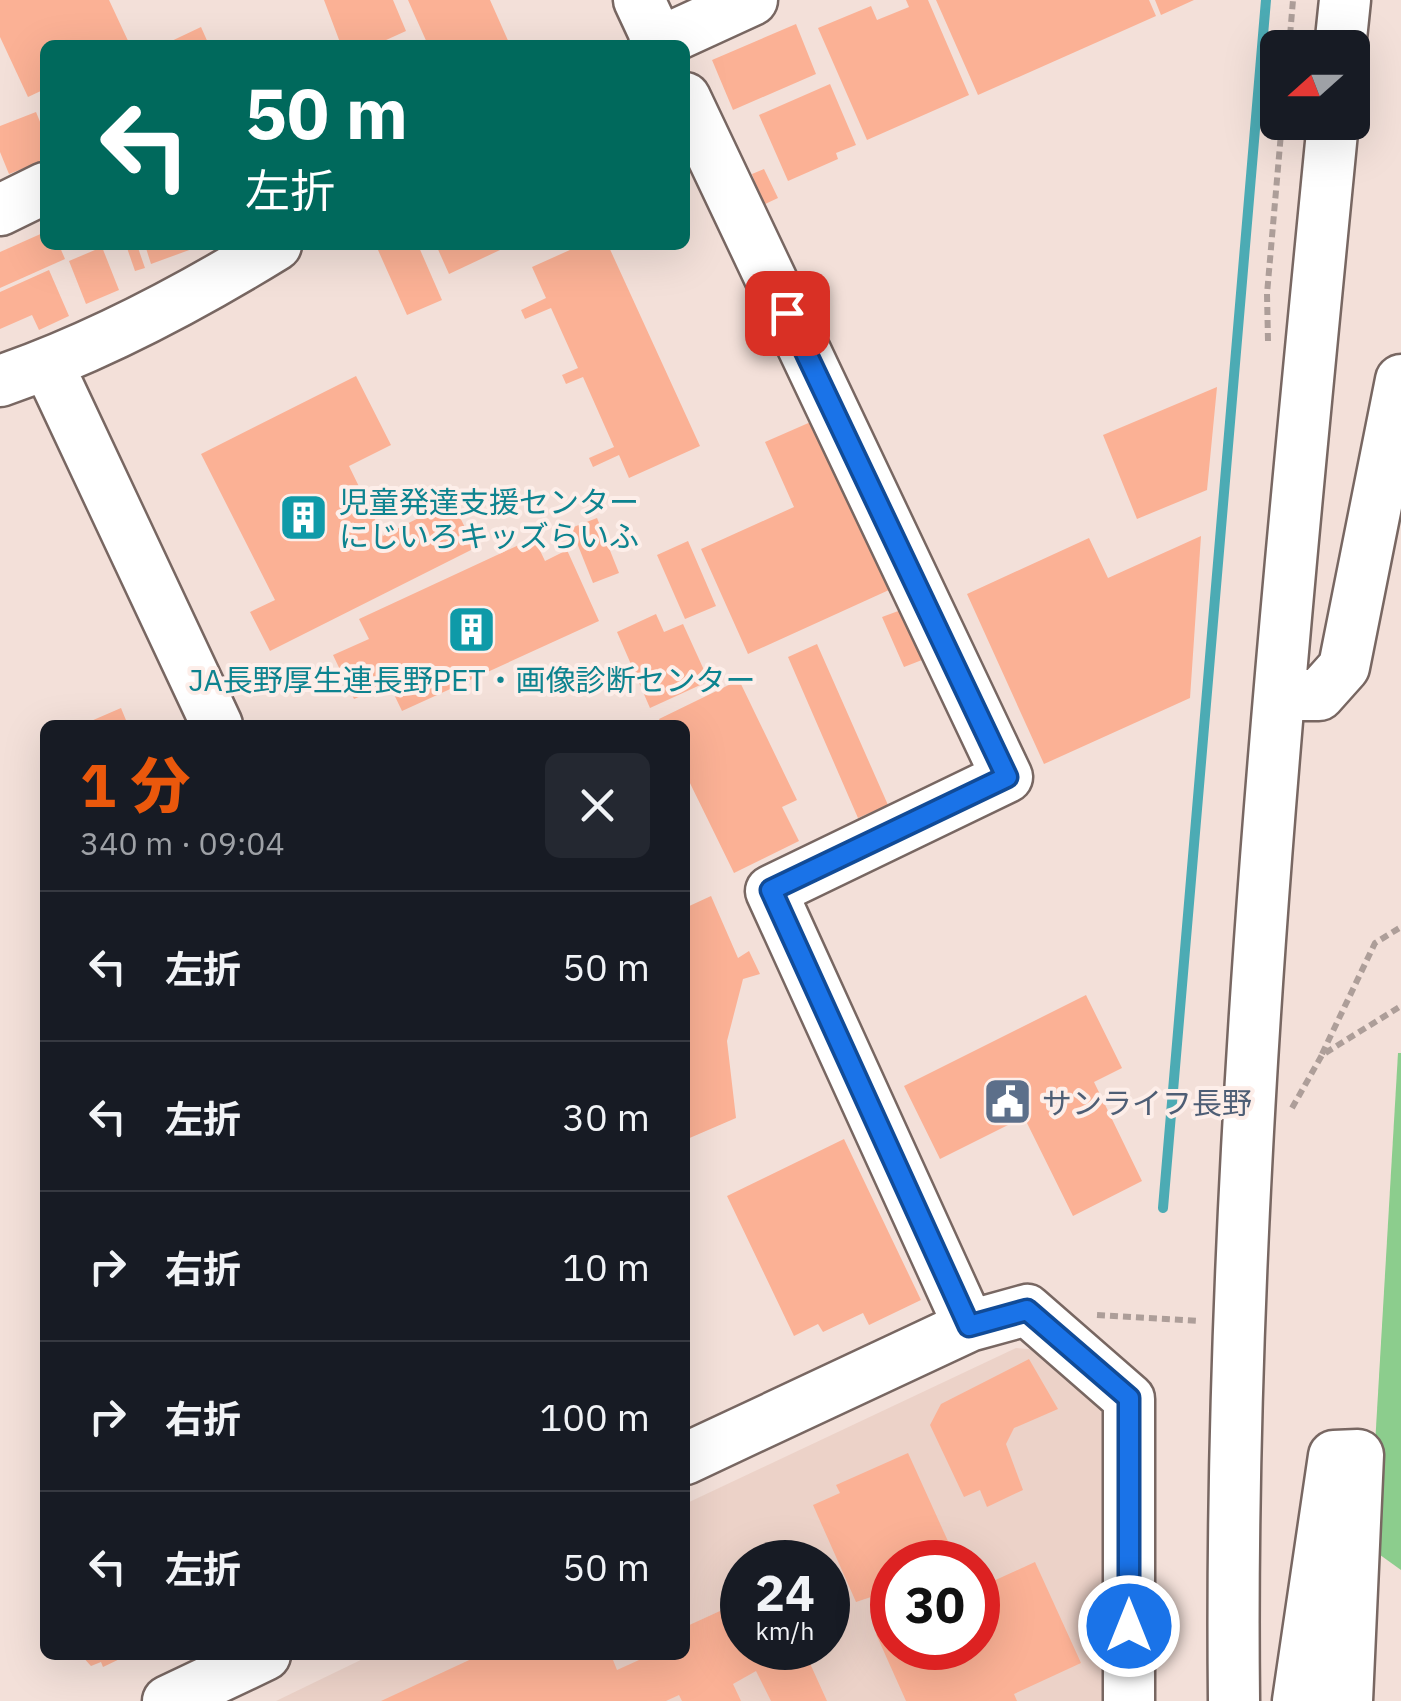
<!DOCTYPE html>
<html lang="ja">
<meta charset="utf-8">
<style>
:root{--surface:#171b24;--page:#242831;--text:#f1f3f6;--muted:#9ea1a6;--line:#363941;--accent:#ea580c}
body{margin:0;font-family:"IBM Plex Sans","Noto Sans JP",sans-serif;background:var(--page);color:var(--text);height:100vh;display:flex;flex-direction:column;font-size:38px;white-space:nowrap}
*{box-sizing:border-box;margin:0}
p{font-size:32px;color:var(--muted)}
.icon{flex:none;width:55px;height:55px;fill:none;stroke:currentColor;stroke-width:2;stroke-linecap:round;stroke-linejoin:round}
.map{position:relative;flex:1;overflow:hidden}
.drawer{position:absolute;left:40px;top:720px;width:650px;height:940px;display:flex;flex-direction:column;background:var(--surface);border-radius:15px;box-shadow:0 10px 40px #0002}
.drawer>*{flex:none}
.hud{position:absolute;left:40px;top:40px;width:650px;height:210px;border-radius:15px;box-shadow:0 10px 40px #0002;background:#00695c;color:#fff;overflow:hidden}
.needle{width:65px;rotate:249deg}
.controls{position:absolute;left:1260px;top:30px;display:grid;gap:20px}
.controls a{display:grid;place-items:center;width:110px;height:110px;border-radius:15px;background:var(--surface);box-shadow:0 10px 40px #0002;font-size:50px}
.speed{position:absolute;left:720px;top:1540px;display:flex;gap:20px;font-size:50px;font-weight:700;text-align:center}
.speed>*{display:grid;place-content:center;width:130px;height:130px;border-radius:50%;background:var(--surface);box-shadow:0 10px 40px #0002;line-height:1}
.speed small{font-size:25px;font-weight:400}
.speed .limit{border:15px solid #d22;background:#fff;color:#111}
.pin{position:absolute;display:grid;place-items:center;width:85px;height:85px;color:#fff;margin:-42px;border-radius:20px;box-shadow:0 5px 15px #0006}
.me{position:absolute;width:110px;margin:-55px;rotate:0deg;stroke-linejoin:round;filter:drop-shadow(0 0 8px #0008)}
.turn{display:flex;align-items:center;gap:35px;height:210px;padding:0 40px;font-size:45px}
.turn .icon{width:130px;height:130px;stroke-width:2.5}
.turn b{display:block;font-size:70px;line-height:85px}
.round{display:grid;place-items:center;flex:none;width:105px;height:105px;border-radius:15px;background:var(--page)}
.summary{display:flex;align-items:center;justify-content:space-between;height:170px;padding:0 40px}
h1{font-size:60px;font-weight:800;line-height:75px;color:var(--accent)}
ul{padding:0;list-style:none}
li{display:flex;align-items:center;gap:30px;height:150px;padding:0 40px;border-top:2px solid var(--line)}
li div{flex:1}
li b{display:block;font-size:38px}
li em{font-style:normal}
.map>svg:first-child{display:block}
.built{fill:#ecd2c8;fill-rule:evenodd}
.green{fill:#8ccd8d}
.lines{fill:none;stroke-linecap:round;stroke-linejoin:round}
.stream{stroke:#4cabb4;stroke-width:10}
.building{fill:#fbb195}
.minor-casing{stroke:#786762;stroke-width:55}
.path{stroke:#ad9e99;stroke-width:6;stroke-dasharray:8 5;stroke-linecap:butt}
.minor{stroke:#fff;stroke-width:50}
.route-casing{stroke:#114b97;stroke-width:25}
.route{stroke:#1a73e8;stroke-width:18}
.labels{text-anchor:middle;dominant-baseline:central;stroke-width:8;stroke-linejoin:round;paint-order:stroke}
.culture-label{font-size:30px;fill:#0d838f;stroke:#fdeee9;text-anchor:start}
.service-label{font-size:30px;fill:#4e5e75;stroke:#fdeee9;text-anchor:start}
</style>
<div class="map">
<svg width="1401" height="1701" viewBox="0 0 1401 1701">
<rect width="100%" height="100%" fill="#f3e0d9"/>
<path class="built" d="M 1016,1348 L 1039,1350 L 1093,1389 L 1111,1431 L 1112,1701 L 276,1701 L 371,1655 L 685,1655 L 685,1504 ZM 742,1562 L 828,1562 L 828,1648 L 742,1648 ZM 892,1562 L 978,1562 L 978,1648 L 892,1648 Z"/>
<path class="green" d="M 1398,1053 L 1401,1053 L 1401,1570 L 1369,1547 Z"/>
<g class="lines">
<path class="stream" d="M 1163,1208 L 1266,0"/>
</g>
<path class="building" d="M 0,0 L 109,0 L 130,45 L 45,45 L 45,89 L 28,97 L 0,37 Z
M 324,0 L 393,0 L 406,31 L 375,45 L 341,45 Z
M 408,0 L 490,0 L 510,45 L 428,45 Z
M 906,0 L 928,0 L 969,95 L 867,140 L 818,28 L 871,6 L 877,20 L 909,7 Z
M 936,0 L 1149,0 L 1156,16 L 978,95 Z
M 1155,0 L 1194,0 L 1161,15 Z
M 796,24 L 816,74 L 733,110 L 712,60 Z
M 201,27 L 209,45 L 163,45 Z
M 830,84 L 856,145 L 836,153 L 838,159 L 788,181 L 759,115 Z
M 36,112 L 45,134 L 45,160 L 9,174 L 0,152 L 0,126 Z
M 764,169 L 778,198 L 763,205 L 752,174 Z
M 45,232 L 45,245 L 59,245 L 65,259 L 0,288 L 0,252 Z
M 137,245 L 145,268 L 135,271 L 127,248 Z
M 145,245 L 190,245 L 192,249 L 151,264 Z
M 389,245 L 418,245 L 442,300 L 407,315 L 378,250 Z
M 436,245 L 498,245 L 500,250 L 449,274 Z
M 581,245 L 608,245 L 700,446 L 629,478 L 619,455 L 593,467 L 589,458 L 614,447 L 583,377 L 566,384 L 562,375 L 578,368 L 551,308 L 525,319 L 521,310 L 546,298 L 532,267 Z
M 102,247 L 119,290 L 86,304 L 69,261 Z
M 49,270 L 69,316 L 39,330 L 32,315 L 0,329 L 0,292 Z
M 356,376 L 391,445 L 349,466 L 383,536 L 452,501 L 475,548 L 270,651 L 250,612 L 275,600 L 201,454 Z
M 1217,387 L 1207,490 L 1137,519 L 1103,435 Z
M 813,421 L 889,590 L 748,654 L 701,549 L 794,507 L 765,442 Z
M 597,518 L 619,573 L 593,583 L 571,528 Z
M 1201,536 L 1190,698 L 1044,764 L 967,594 L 1089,538 L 1108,578 Z
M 534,538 L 545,561 L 567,550 L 599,621 L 402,711 L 389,684 L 354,699 L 333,655 L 369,639 L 359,619 Z
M 688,541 L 716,606 L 685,619 L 657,555 Z
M 901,610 L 922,660 L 904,667 L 882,617 Z
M 656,614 L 664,632 L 683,624 L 709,681 L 650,708 L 617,632 Z
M 817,644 L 888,805 L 858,818 L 788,657 Z
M 739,680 L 797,800 L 782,807 L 799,841 L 734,873 L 685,773 L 685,725 L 662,725 L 659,719 Z
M 121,708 L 128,725 L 92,725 L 91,721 Z
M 711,896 L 738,958 L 749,951 L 760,974 L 743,979 L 727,1041 L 736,1118 L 685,1140 L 685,908 Z
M 1086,995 L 1122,1068 L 1094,1082 L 1142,1181 L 1073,1216 L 1024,1117 L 940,1159 L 904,1086 Z
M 844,1139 L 921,1300 L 869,1325 L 863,1313 L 823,1332 L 818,1324 L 794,1336 L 727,1196 Z
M 1029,1359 L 1058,1409 L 1014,1428 L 1006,1444 L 1023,1490 L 987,1507 L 980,1490 L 964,1497 L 930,1425 L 941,1404 Z
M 908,1453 L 957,1561 L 892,1562 L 892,1590 L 856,1602 L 813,1505 L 840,1493 L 836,1485 Z
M 1035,1562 L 1081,1663 L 1014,1694 L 1017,1701 L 906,1701 L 876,1634 L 892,1627 L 892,1648 L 978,1648 L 978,1588 Z
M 742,1601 L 742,1648 L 803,1648 L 827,1701 L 771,1701 L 756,1671 L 733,1684 L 741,1701 L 682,1701 L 679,1695 L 666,1701 L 381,1701 L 480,1655 L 611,1655 L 617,1670 L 650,1655 L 685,1655 L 685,1627 Z
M 81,1655 L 128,1655 L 103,1667 L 101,1662 L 91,1666 Z"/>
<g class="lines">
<defs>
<path id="minor" d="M 639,0 L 660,45
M 654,45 L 752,0
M 1340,48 L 1345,0
M 685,98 L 1007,777 L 771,891 L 969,1326
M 0,210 L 45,188
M 48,365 L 217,725
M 0,381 C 96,348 190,298 276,245
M 1281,695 L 1319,695 L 1344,667 L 1401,380
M 685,1459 L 969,1326 L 1027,1310 L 1129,1399 L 1129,1701
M 168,1701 L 265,1655
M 1234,1701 C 1228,1174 1282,646 1333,122
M 1298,1701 L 1334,1456 L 1358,1455 L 1347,1701"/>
</defs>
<use href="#minor" class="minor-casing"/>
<path class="path" d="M 1289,48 L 1293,0
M 1268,341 L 1267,294 L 1282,122
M 1322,1054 L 1375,943 L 1401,927
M 1292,1108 L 1322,1055 L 1401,1006
M 1097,1315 L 1200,1321"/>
<use href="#minor" class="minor"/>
</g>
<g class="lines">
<defs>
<path id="route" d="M 787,313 L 1007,777 L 771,890 L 969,1326 L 1027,1310 L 1129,1398 L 1129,1626"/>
</defs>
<use href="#route" class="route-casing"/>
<use href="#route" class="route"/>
</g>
<defs>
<symbol id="building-square" viewBox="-11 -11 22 22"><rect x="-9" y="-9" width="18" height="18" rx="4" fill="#0f9aa8" stroke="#fdeee9"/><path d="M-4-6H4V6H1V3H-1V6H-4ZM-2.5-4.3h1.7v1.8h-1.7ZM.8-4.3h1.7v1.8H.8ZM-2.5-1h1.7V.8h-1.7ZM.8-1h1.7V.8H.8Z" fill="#fff"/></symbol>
<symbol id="civic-square" viewBox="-11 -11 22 22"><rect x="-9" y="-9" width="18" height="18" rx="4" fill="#5c6f8a" stroke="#fdeee9"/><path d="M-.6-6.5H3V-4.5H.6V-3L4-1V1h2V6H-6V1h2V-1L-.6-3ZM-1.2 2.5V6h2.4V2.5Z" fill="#fff"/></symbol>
</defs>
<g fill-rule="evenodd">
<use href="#building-square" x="276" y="490" width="55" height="55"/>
<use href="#building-square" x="444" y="602" width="55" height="55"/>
<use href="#civic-square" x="980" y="1074" width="55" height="55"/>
</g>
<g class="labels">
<g class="culture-label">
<text x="339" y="501">児童発達支援センター<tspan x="339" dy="34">にじいろキッズらいふ</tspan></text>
<text x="472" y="679" text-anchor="middle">JA長野厚生連長野PET・画像診断センター</text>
</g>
<g class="service-label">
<text x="1042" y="1102">サンライフ長野</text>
</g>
</g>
</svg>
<div class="controls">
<a><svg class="needle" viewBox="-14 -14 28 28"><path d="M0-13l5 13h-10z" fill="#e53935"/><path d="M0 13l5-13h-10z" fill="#9ea1a6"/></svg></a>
</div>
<div class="speed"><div>24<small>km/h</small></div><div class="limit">30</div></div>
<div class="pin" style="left:787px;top:313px;background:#d93025"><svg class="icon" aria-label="arrive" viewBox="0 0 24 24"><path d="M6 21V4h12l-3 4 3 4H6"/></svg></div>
<svg class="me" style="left:1129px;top:1626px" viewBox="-20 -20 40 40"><circle r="17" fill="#1a73e8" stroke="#fff" stroke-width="3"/><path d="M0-11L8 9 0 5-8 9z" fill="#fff"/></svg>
<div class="hud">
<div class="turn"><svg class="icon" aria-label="left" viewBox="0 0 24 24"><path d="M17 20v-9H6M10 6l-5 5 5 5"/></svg><div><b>50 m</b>左折</div></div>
</div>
<section class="drawer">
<div class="summary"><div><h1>1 分</h1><p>340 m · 09:04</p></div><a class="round"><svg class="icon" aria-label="close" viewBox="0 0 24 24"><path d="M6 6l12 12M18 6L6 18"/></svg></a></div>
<ul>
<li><svg class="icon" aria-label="left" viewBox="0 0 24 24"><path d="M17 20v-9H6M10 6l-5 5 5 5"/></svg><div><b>左折</b></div><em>50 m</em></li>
<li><svg class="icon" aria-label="left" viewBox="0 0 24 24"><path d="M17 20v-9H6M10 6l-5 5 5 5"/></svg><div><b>左折</b></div><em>30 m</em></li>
<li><svg class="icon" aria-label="right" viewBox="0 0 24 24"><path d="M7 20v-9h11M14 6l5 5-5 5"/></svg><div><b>右折</b></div><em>10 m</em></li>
<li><svg class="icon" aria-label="right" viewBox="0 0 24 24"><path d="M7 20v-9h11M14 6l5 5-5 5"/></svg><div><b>右折</b></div><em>100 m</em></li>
<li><svg class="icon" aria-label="left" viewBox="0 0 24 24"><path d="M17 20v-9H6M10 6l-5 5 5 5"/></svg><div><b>左折</b></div><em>50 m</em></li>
</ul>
</section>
</div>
